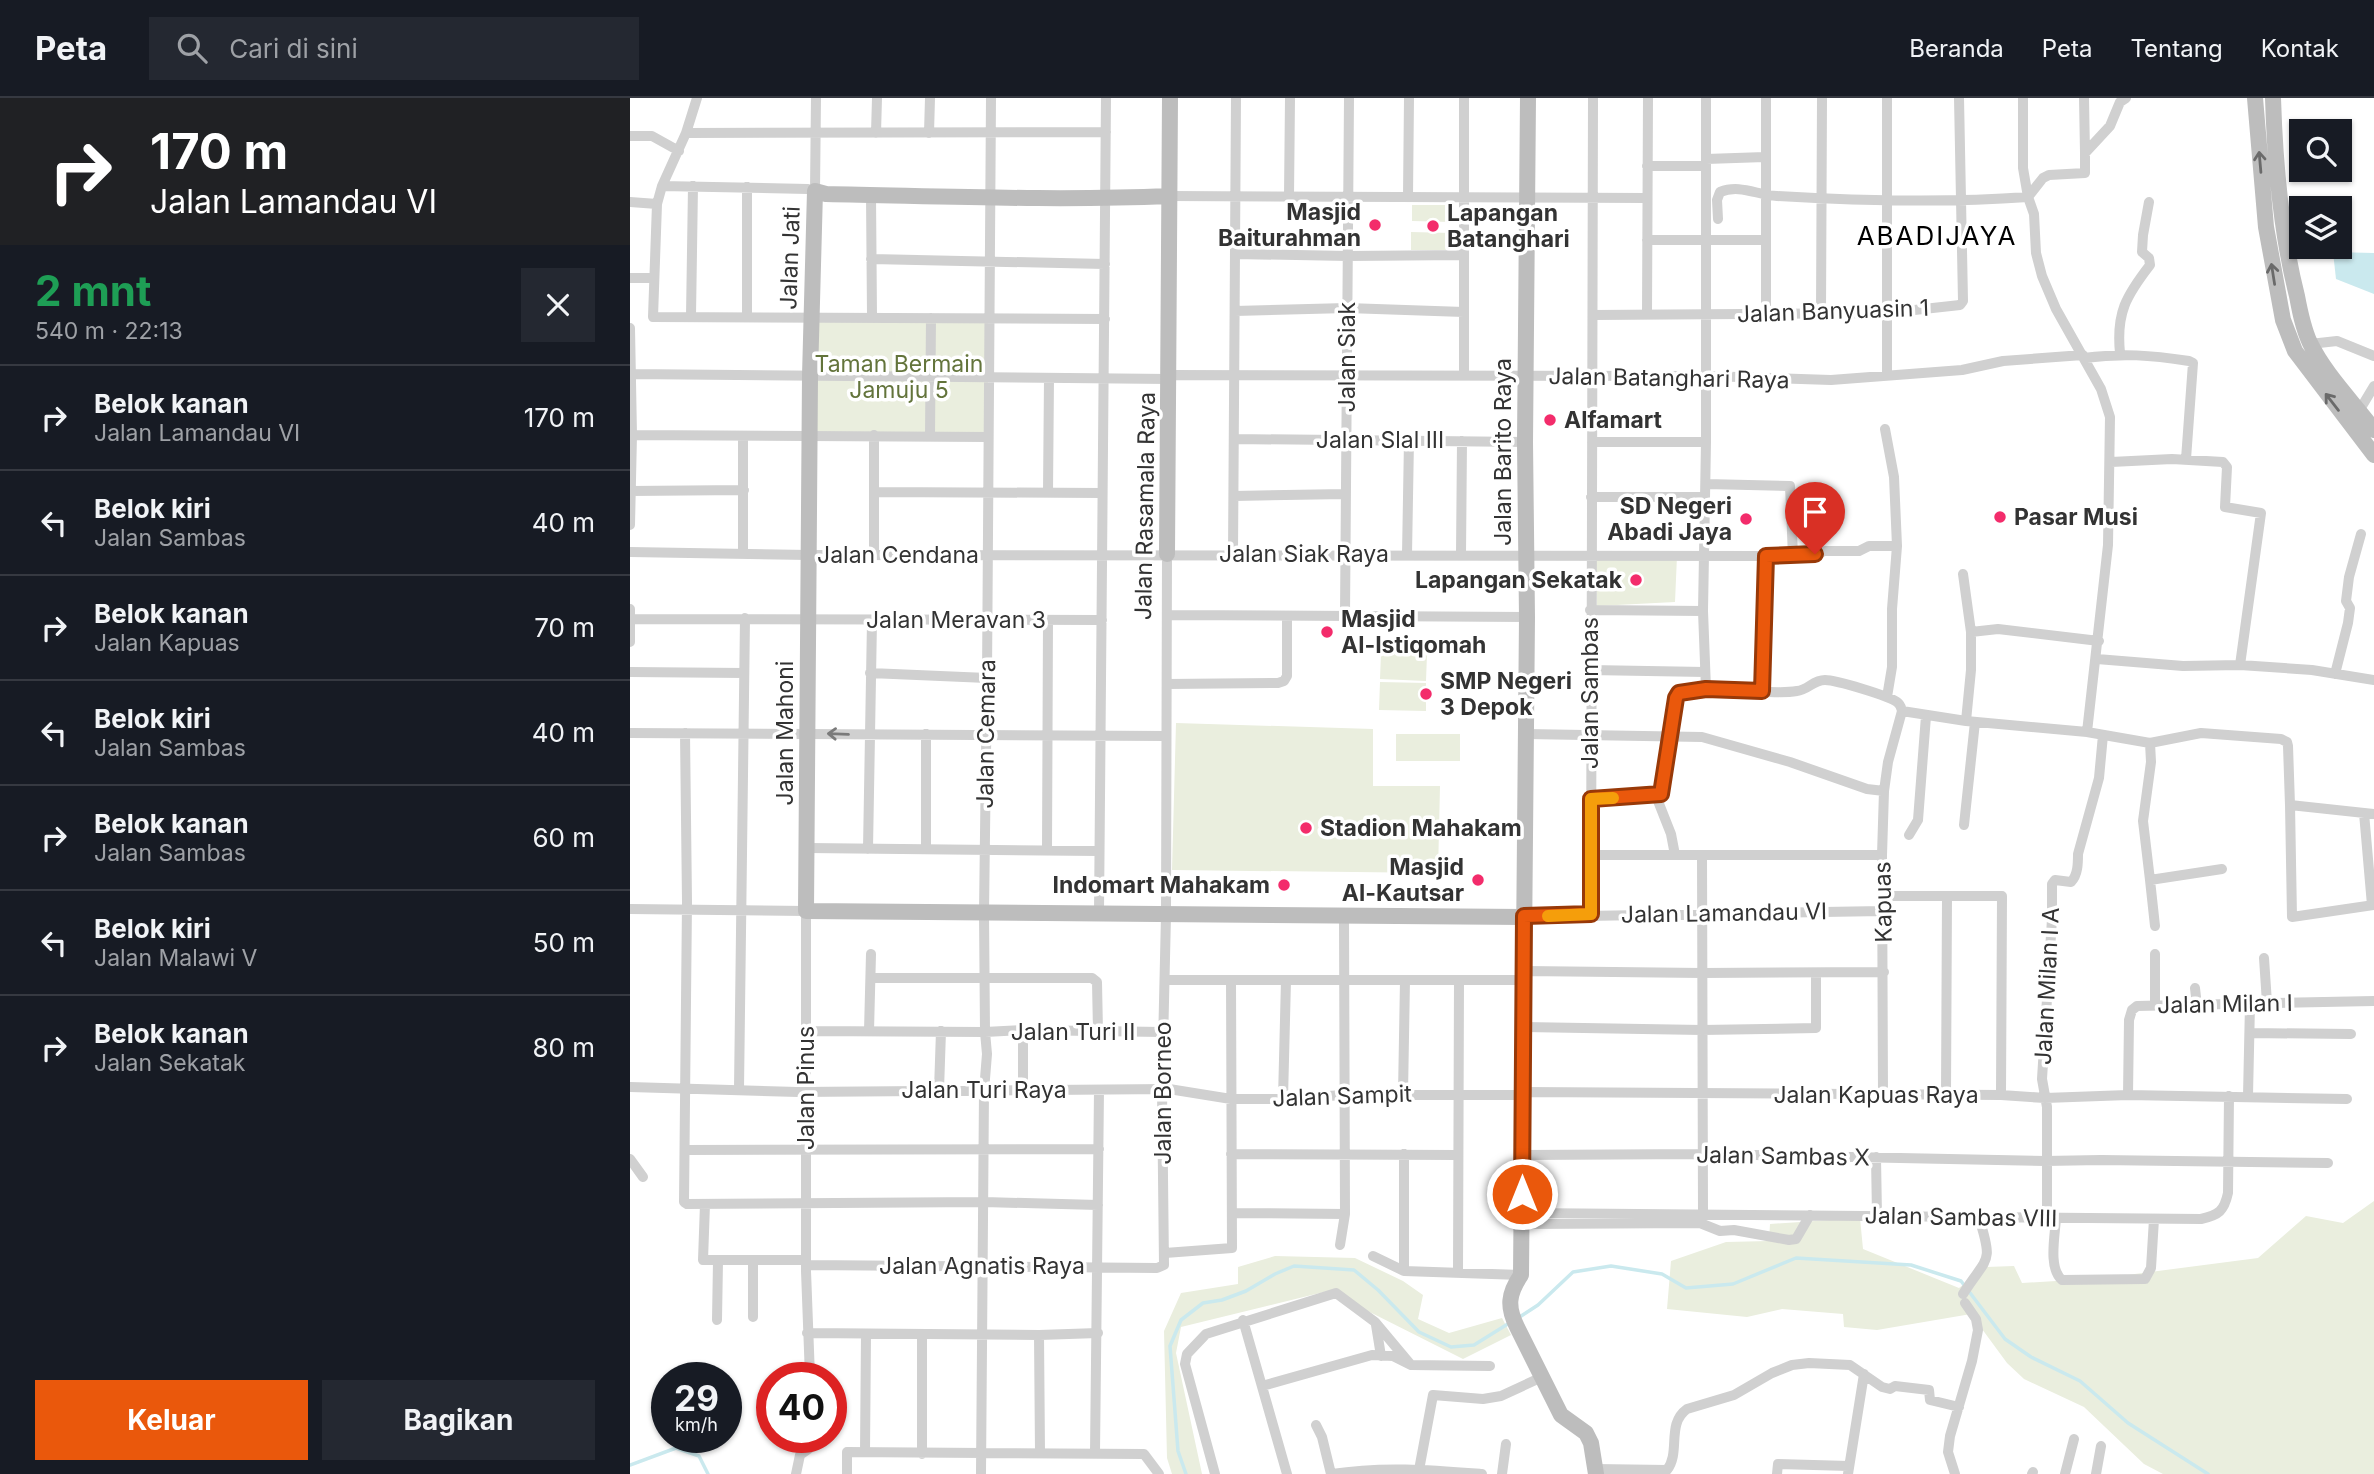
<!DOCTYPE html>
<html lang="id">
<meta charset="utf-8">
<style>
:root{--surface:#171b24;--page:#242831;--text:#f1f3f6;--muted:#9ea1a6;--line:#363941;--accent:#ea580c}
body{margin:0;font-family:Inter,sans-serif;background:var(--page);color:var(--text);height:100vh;display:flex;flex-direction:column;font-size:26px;white-space:nowrap}
*{box-sizing:border-box;margin:0}
p{font-size:23px;color:var(--muted)}
.icon{flex:none;width:38px;height:38px;fill:none;stroke:currentColor;stroke-width:2;stroke-linecap:round;stroke-linejoin:round}
.map{position:relative;flex:1;overflow:hidden}
.sheet{display:flex;flex-direction:column;background:var(--surface);width:630px}
.sheet>*{flex:none}
.hud{background:#202124;color:#fff;overflow:hidden}
.controls{position:absolute;left:1659px;top:21px;display:grid;gap:14px}
.controls a{display:grid;place-items:center;width:63px;height:63px;border-radius:0px;background:var(--surface);box-shadow:0 2px 5px #0004;font-size:35px}
.speed{position:absolute;left:21px;top:1264px;display:flex;gap:14px;font-size:35px;font-weight:700;text-align:center}
.speed>*{display:grid;place-content:center;width:91px;height:91px;border-radius:50%;background:var(--surface);box-shadow:0 2px 5px #0004;line-height:1}
.speed small{font-size:18px;font-weight:400}
.speed .limit{border:10px solid #d22;background:#fff;color:#111}
.pin{position:absolute;display:grid;place-items:center;width:60px;height:60px;color:#fff;margin:-72px -30px;border-radius:50% 50% 50% 0;rotate:-45deg;box-shadow:0 0 7px #0007}
.pin .icon{rotate:45deg}
.me{position:absolute;width:77px;margin:-38px;rotate:0deg;stroke-linejoin:round;filter:drop-shadow(0 0 5px #0008)}
.turn{display:flex;align-items:center;gap:24px;height:147px;padding:0 35px;font-size:32px}
.turn .icon{width:91px;height:91px;stroke-width:2.5}
.turn b{display:block;font-size:49px;line-height:60px}
.round{display:grid;place-items:center;flex:none;width:74px;height:74px;border-radius:0px;background:var(--page)}
.headline{display:flex;align-items:center;justify-content:space-between;height:119px;padding:0 35px}
h1{font-size:42px;font-weight:700;line-height:52px;color:#1e9e55}
.action{display:flex;gap:14px;margin-top:auto;padding:14px 35px}
.action a{flex:1;height:80px;border-radius:0px;background:var(--accent);color:#fff;font-size:28px;font-weight:700;line-height:80px;text-align:center}
.action a+a{background:var(--page);color:var(--text)}
ul{padding:0;list-style:none}
li{display:flex;align-items:center;gap:21px;height:105px;padding:0 35px;border-top:2px solid var(--line)}
li div{flex:1}
li b{display:block;font-size:26px}
li em{font-style:normal}
header{display:flex;align-items:center;gap:42px;box-sizing:border-box;height:98px;padding:0 35px;background:var(--surface);border-bottom:2px solid var(--line)}
header strong{font-size:33px}
nav{display:flex;gap:38px;margin-inline-start:auto;font-size:24px}
.search{width:490px;height:63px;background:var(--page);display:flex;align-items:center;gap:18px;box-sizing:border-box;padding:0 24px;border-radius:0px;color:var(--muted);font-size:26px}
main{display:flex;flex:1;min-height:0}
.map>svg:first-child{display:block}
.green{fill:#eaeede}
.water{fill:#cae9ee}
.lines{fill:none;stroke-linecap:round;stroke-linejoin:round}
.stream{stroke:#cae9ee;stroke-width:3.5}
.street{stroke:#d0d0d0;stroke-width:10}
.secondary{stroke:#bdbdbd;stroke-width:16}
.oneway{stroke:#6a6a6a}
.oneway2{stroke:#7a7a7a}
.route-casing{stroke:#983908;stroke-width:18}
.route{stroke:#ea580c;stroke-width:12}
.slow{stroke:#f59e0b;stroke-width:12}
.poi-dot{fill:#f32c6b;stroke:#fff;stroke-width:2.5}
.labels{text-anchor:middle;dominant-baseline:central;stroke-width:7;stroke-linejoin:round;paint-order:stroke}
.poi-label{font-size:23px;font-weight:bold;fill:#333;stroke:#fff;text-anchor:start}
.street-label{font-size:23px;fill:#333;stroke:#fff}
.park-label{font-size:23px;fill:#63743b;stroke:#fff}
.quarter-label{font-size:26px;letter-spacing:2px;fill:#000;stroke:#fff}
</style>
<header>
<strong>Peta</strong>
<div class="search"><svg class="icon" aria-label="search" viewBox="0 0 24 24"><circle cx="10" cy="10" r="6"/><path d="M15 15l6 6"/></svg>Cari di sini</div>
<nav><a>Beranda</a><a>Peta</a><a>Tentang</a><a>Kontak</a></nav>
</header>
<main>
<section class="sheet">
<div class="hud">
<div class="turn"><svg class="icon" aria-label="right" viewBox="0 0 24 24"><path d="M7 20v-9h11M14 6l5 5-5 5"/></svg><div><b>170 m</b>Jalan Lamandau VI</div></div>
</div>
<div class="headline"><div><h1>2 mnt</h1><p>540 m · 22:13</p></div><a class="round"><svg class="icon" aria-label="close" viewBox="0 0 24 24"><path d="M6 6l12 12M18 6L6 18"/></svg></a></div>
<ul>
<li><svg class="icon" aria-label="right" viewBox="0 0 24 24"><path d="M7 20v-9h11M14 6l5 5-5 5"/></svg><div><b>Belok kanan</b><p>Jalan Lamandau VI</p></div><em>170 m</em></li>
<li><svg class="icon" aria-label="left" viewBox="0 0 24 24"><path d="M17 20v-9H6M10 6l-5 5 5 5"/></svg><div><b>Belok kiri</b><p>Jalan Sambas</p></div><em>40 m</em></li>
<li><svg class="icon" aria-label="right" viewBox="0 0 24 24"><path d="M7 20v-9h11M14 6l5 5-5 5"/></svg><div><b>Belok kanan</b><p>Jalan Kapuas</p></div><em>70 m</em></li>
<li><svg class="icon" aria-label="left" viewBox="0 0 24 24"><path d="M17 20v-9H6M10 6l-5 5 5 5"/></svg><div><b>Belok kiri</b><p>Jalan Sambas</p></div><em>40 m</em></li>
<li><svg class="icon" aria-label="right" viewBox="0 0 24 24"><path d="M7 20v-9h11M14 6l5 5-5 5"/></svg><div><b>Belok kanan</b><p>Jalan Sambas</p></div><em>60 m</em></li>
<li><svg class="icon" aria-label="left" viewBox="0 0 24 24"><path d="M17 20v-9H6M10 6l-5 5 5 5"/></svg><div><b>Belok kiri</b><p>Jalan Malawi V</p></div><em>50 m</em></li>
<li><svg class="icon" aria-label="right" viewBox="0 0 24 24"><path d="M7 20v-9h11M14 6l5 5-5 5"/></svg><div><b>Belok kanan</b><p>Jalan Sekatak</p></div><em>80 m</em></li>
</ul>
<div class="action"><a>Keluar</a><a>Bagikan</a></div>
</section>
<div class="map">
<svg width="1744" height="1376" viewBox="0 0 1744 1376">
<rect width="100%" height="100%" fill="#fff"/>
<path class="green" d="M 782,107 L 823,107 L 822,124 L 782,123 Z
M 781,134 L 822,135 L 822,152 L 781,152 Z
M 181,220 L 358,220 L 358,339 L 179,339 Z
M 1047,458 L 1045,504 L 967,508 L 966,459 Z
M 751,555 L 797,556 L 796,583 L 750,581 Z
M 750,584 L 796,585 L 796,613 L 749,612 Z
M 546,625 L 743,631 L 743,688 L 810,688 L 808,775 L 542,772 Z
M 766,636 L 830,636 L 830,663 L 766,663 Z
M 1744,1103 L 1744,1376 L 1533,1376 L 1514,1366 L 1454,1309 L 1394,1281 L 1377,1265 L 1341,1216 L 1247,1232 L 1214,1229 L 1213,1216 L 1152,1211 L 1117,1219 L 1037,1211 L 1041,1163 L 1096,1144 L 1139,1143 L 1140,1126 L 1230,1120 L 1233,1151 L 1329,1190 L 1356,1169 L 1384,1168 L 1392,1185 L 1474,1180 L 1628,1160 L 1676,1118 L 1713,1125 Z
M 645,1158 L 725,1160 L 773,1183 L 793,1197 L 788,1221 L 819,1235 L 872,1220 L 881,1237 L 833,1261 L 698,1193 L 551,1229 L 546,1255 L 572,1376 L 542,1376 L 537,1360 L 534,1233 L 551,1195 L 608,1186 L 608,1169 Z"/>
<path class="water" d="M 1703,154 L 1744,155 L 1744,196 L 1706,181 Z"/>
<g class="lines">
<path class="stream" d="M 888,1220 L 908,1207 L 943,1174 L 981,1168 L 1032,1176 L 1056,1190 L 1103,1186 L 1166,1160 L 1281,1167 L 1331,1183 L 1375,1241 L 1401,1259 L 1450,1283 L 1498,1325 L 1578,1376
M 0,1367 L 46,1350 L 69,1358 L 78,1376
M 556,1376 L 548,1353 L 540,1248 L 551,1222 L 573,1205 L 592,1202 L 616,1193 L 645,1176 L 664,1168 L 724,1172 L 748,1192 L 789,1234 L 821,1249 L 844,1247 L 881,1224"/>
<path class="street" d="M 67,0 L 56,35 L 32,88 L 27,106 L 23,219 L 475,221
M 834,0 L 834,277
M 1136,0 L 1136,216
M 1393,0 L 1393,70 L 1398,99
M 1454,0 L 1455,55
M 56,35 L 476,34
M 246,35 L 247,0
M 299,35 L 300,0
M 0,38 L 22,38 L 49,53
M 1076,61 L 1135,59
M 1017,68 L 1076,68
M 32,88 L 178,91 L 185,93 L 186,0
M 241,97 L 242,218
M 539,98 L 1017,100
M 659,98 L 660,0
M 778,98 L 779,0
M 1398,99 L 1413,80 L 1419,77 L 1455,75 L 1455,55 L 1480,28 L 1490,4 L 1496,0
M 0,104 L 27,106
M 1088,121 L 1087,102 L 1090,94 C 1110,86 1127,97 1147,98 C 1231,103 1315,105 1398,99 L 1404,116 L 1406,155 L 1412,178 L 1426,211 L 1471,291 L 1480,319 L 1478,447 L 1457,634
M 1017,142 L 1136,142
M 605,156 L 718,158 L 834,157
M 241,161 L 475,166
M 0,180 L 23,180
M 605,213 L 717,210 L 834,214
M 1191,215 L 1192,0
M 1017,216 L 1018,0
M 963,217 L 1257,215 L 1330,207 L 1333,203 L 1329,0
M 61,218 L 63,88
M 117,219 L 117,89
M 1680,246 L 1707,243 L 1744,258
M 1490,255 C 1486,215 1496,198 1520,167 L 1519,160 L 1512,154 L 1513,137 L 1519,104
M 1454,260 C 1493,255 1520,257 1559,263 L 1563,265 L 1556,361
M 0,276 L 539,281
M 539,277 L 1076,278 L 1201,282 L 1332,272 L 1373,263 L 1453,257
M 1257,278 L 1257,0
M 1729,313 L 1744,288
M 1255,331 L 1264,379 L 1267,448 L 1262,511 L 1262,569 L 1257,599
M 0,337 L 358,339
M 300,337 L 301,220
M 604,341 L 895,344
M 962,344 L 1076,344
M 1481,364 L 1542,361 L 1593,364 L 1597,369 L 1595,409 L 1631,415 L 1610,567
M 1076,386 L 1160,388 L 1163,458
M 0,393 L 114,392
M 245,394 L 472,395
M 418,394 L 419,280
M 604,398 L 715,396
M 961,399 L 1075,399
M 0,427 L 2,337 L 0,230
M 0,454 L 179,457 L 1136,458 L 1182,457 L 1195,453 L 1229,453 L 1239,448 L 1267,448
M 113,456 L 113,339
M 603,456 L 606,0
M 244,457 L 244,337
M 777,457 L 779,342
M 831,457 L 832,343
M 1333,476 L 1341,534
M 0,511 L 0,544
M 960,512 L 1073,513
M 537,517 L 897,519
M 715,518 L 719,0
M 0,521 L 472,522
M 1467,561 L 1553,568 L 1610,567 L 1682,572 L 1744,582
M 960,572 L 1075,574
M 0,574 L 114,575
M 240,575 L 357,580
M 1705,576 L 1718,525 L 1720,510 L 1716,503 L 1719,479 L 1731,436
M 537,586 L 648,585 L 654,583 L 657,578 L 657,518
M 1076,591 L 1073,513 L 1076,344 L 1076,0
M 1132,593 L 1136,458
M 1272,613 L 1336,623 L 1457,634 L 1520,645 L 1571,635 L 1651,641 L 1657,644 L 1658,648 L 1660,707 L 1744,716
M 1336,623 L 1341,572 L 1341,534 L 1368,531 L 1469,543
M 0,635 L 536,638
M 55,635 L 57,804 L 54,1104 L 57,1106 L 354,1104 L 468,1107
M 296,636 L 296,751
M 896,636 L 1072,639 L 1160,664 L 1237,691 L 1254,693
M 1520,645 L 1521,664 L 1513,723 L 1520,782 L 1592,771
M 1026,698 L 1031,696 L 1033,691 L 1046,600 C 1056,586 1096,591 1113,592 C 1130,593 1149,596 1167,593 C 1178,592 1183,582 1195,582 C 1206,582 1259,598 1267,604 C 1271,607 1271,609 1272,613
M 1026,698 L 1041,736 L 1045,757
M 961,701 L 1026,698
M 1660,707 L 1662,819 L 1744,807
M 1734,715 L 1742,807
M 1334,727 L 1345,624
M 1279,737 L 1288,722 L 1296,618
M 178,750 L 469,753
M 238,751 L 242,523
M 417,753 L 418,522
M 961,757 L 1252,757
M 1072,757 L 1073,1115
M 1520,782 L 1525,828
M 1253,798 L 1372,798 L 1371,997
M 0,811 L 176,813 L 176,1173 L 180,1279
M 469,815 L 476,0
M 961,816 L 963,0
M 894,819 L 1253,813
M 1525,856 L 1525,907
M 1634,860 L 1637,905
M 895,873 L 1072,875 L 1254,874
M 241,880 L 462,880 L 467,884 L 468,934
M 535,882 L 894,882
M 1565,890 L 1567,908
M 894,929 L 1072,932 L 1186,930 L 1186,875
M 176,933 L 355,934 L 393,932 L 532,934
M 239,933 L 241,856
M 1620,935 L 1721,936
M 0,989 L 168,994 L 539,991 L 601,1001 L 653,1001 L 713,997 L 892,997
M 109,991 L 115,520
M 309,992 L 311,933
M 393,992 L 393,932
M 892,994 L 1371,997 L 1415,1000 L 1498,997 L 1717,1001
M 773,996 L 775,882
M 1253,997 L 1252,757 L 1254,693 L 1258,664 L 1272,613
M 1316,997 L 1317,798
M 1498,997 L 1499,922 L 1502,912 L 1507,908 L 1744,903
M 1618,998 L 1620,906
M 653,1001 L 656,882
M 55,1052 L 469,1051
M 601,1056 L 828,1057
M 774,1056 L 774,1173
M 892,1057 L 1073,1056 L 1415,1063 L 1471,1062 L 1698,1065
M 1246,1059 L 1247,1118
M 0,1061 L 13,1079
M 75,1106 L 73,1162 L 176,1162
M 602,1115 L 715,1116
M 892,1115 L 1571,1121 C 1589,1117 1594,1113 1598,1095 L 1599,998
M 1417,1120 L 1417,1009 L 1412,981 L 1422,821 L 1422,786 L 1425,782 L 1441,784 C 1448,777 1448,765 1448,756 L 1469,680 L 1473,637
M 1426,1120 C 1425,1138 1418,1170 1432,1182 L 1515,1181 L 1521,1170 L 1524,1121
M 891,1126 L 1070,1125 L 1090,1133 L 1104,1132 L 1159,1142 L 1166,1141 L 1180,1117
M 710,1147 L 715,1116 L 714,818
M 535,1155 L 602,1150 L 601,882
M 743,1158 L 774,1173 L 891,1177
M 176,1167 L 527,1170 L 534,1167 L 532,991 L 536,817 L 537,456
M 828,1174 L 829,882
M 1333,1196 C 1357,1158 1364,1167 1349,1120
M 123,1219 L 123,1163
M 87,1222 L 88,1163
M 613,1222 L 657,1376
M 746,1227 L 751,1258
M 177,1235 L 409,1237 L 468,1235
M 409,1237 L 410,1355
M 632,1288 L 742,1257 L 763,1258 L 781,1267 L 860,1268
M 686,1327 L 692,1339 L 701,1376
M 235,1354 L 236,1236
M 465,1355 L 469,992
M 292,1356 L 292,1236
M 965,1371 L 1037,1372 C 1051,1354 1036,1326 1057,1311 L 1104,1297 L 1142,1275 L 1162,1267 L 1179,1265 L 1220,1267 L 1252,1289 L 1260,1291 L 1265,1288 L 1299,1292 L 1300,1302 L 1329,1309
M 789,1372 L 803,1297 L 853,1301 L 871,1298 L 912,1279
M 166,1376 L 170,1357 L 180,1350 L 183,1339
M 217,1376 L 217,1354 L 514,1356 L 529,1376
M 351,1376 L 354,993 L 357,956 L 355,934 L 354,815 L 357,580 L 361,0
M 585,1376 L 555,1266 L 557,1256 L 576,1236 L 706,1195 L 745,1224 L 781,1267
M 702,1376 C 752,1368 801,1372 852,1376
M 872,1376 L 876,1346
M 1147,1376 L 1148,1366 L 1219,1368
M 1218,1376 L 1234,1276
M 1325,1376 L 1318,1354 L 1320,1338 L 1342,1263 L 1348,1232 L 1346,1221 L 1335,1205
M 1402,1376 L 1403,1374
M 1435,1376 L 1444,1341
M 1466,1376 L 1471,1348"/>
<path class="secondary" d="M 898,0 L 895,344 L 897,519 L 891,1177 C 878,1196 877,1209 887,1229 L 931,1317 L 956,1335 L 961,1345 L 966,1376
M 1625,0 L 1636,129 L 1653,222 L 1665,253 L 1744,357
M 1643,0 C 1645,65 1651,135 1667,198 C 1670,214 1673,230 1680,245 C 1695,276 1723,304 1744,332
M 539,98 C 425,103 311,98 196,96 L 185,93 L 180,278 L 176,813 L 894,819
M 537,456 L 540,0"/>
</g>
<defs><path id="oneway-shaft" d="M-6 0H5M1.5-3L5.5 0L1.5 3" fill="none" stroke-width="1.6" stroke-linecap="round" stroke-linejoin="round" transform="scale(1.75)"/></defs>
<g class="oneway">
<use href="#oneway-shaft" transform="translate(1630 64) rotate(-95)"/>
<use href="#oneway-shaft" transform="translate(1643 176) rotate(-99)"/>
<use href="#oneway-shaft" transform="translate(1702 304) rotate(-128)"/>
</g>
<use class="oneway2" href="#oneway-shaft" transform="translate(208 636) rotate(-178)"/>
<g class="lines">
<defs>
<path id="route" d="M 892,1096 L 894,818 L 961,816 L 961,701 L 1031,696 L 1046,600 L 1049,595 L 1076,591 L 1132,593 L 1136,458 L 1185,456"/>
</defs>
<use href="#route" class="route-casing"/>
<use href="#route" class="route"/>
<path class="slow" d="M 918,818 L 961,816 L 961,701 L 983,700"/>
</g>
<g class="poi-dot">
<circle cx="745" cy="127" r="7"/>
<circle cx="803" cy="128" r="7"/>
<circle cx="920" cy="322" r="7"/>
<circle cx="1370" cy="419" r="7"/>
<circle cx="1116" cy="421" r="7"/>
<circle cx="1006" cy="482" r="7"/>
<circle cx="697" cy="534" r="7"/>
<circle cx="796" cy="596" r="7"/>
<circle cx="676" cy="730" r="7"/>
<circle cx="848" cy="782" r="7"/>
<circle cx="654" cy="787" r="7"/>
</g>
<g class="labels">
<g class="poi-label">
<text x="731" y="114" text-anchor="end">Masjid<tspan x="731" dy="26">Baiturahman</tspan></text>
<text x="817" y="115">Lapangan<tspan x="817" dy="26">Batanghari</tspan></text>
<text x="934" y="322">Alfamart</text>
<text x="1102" y="408" text-anchor="end">SD Negeri<tspan x="1102" dy="26">Abadi Jaya</tspan></text>
<text x="1384" y="419">Pasar Musi</text>
<text x="992" y="482" text-anchor="end">Lapangan Sekatak</text>
<text x="711" y="521">Masjid<tspan x="711" dy="26">Al-Istiqomah</tspan></text>
<text x="810" y="583">SMP Negeri<tspan x="810" dy="26">3 Depok</tspan></text>
<text x="690" y="730">Stadion Mahakam</text>
<text x="834" y="769" text-anchor="end">Masjid<tspan x="834" dy="26">Al-Kautsar</tspan></text>
<text x="640" y="787" text-anchor="end">Indomart Mahakam</text>
</g>
<g class="street-label">
<text transform="translate(160 160) rotate(-88)">Jalan Jati</text>
<text transform="translate(1203 213) rotate(-2)">Jalan Banyuasin 1</text>
<text transform="translate(717 259) rotate(-90)">Jalan Siak</text>
<text transform="translate(1039 280) rotate(1)">Jalan Batanghari Raya</text>
<text x="750" y="342">Jalan Slal III</text>
<text transform="translate(873 354) rotate(-90)">Jalan Barito Raya</text>
<text transform="translate(515 408) rotate(-89)">Jalan Rasamala Raya</text>
<text x="674" y="456">Jalan Siak Raya</text>
<text x="268" y="457">Jalan Cendana</text>
<text x="326" y="522">Jalan Meravan 3</text>
<text transform="translate(960 595) rotate(-90)">Jalan Sambas</text>
<text transform="translate(155 635) rotate(-90)">Jalan Mahoni</text>
<text transform="translate(356 636) rotate(-89)">Jalan Cemara</text>
<text transform="translate(1253 804) rotate(-91)">Kapuas</text>
<text transform="translate(1094 815) rotate(-1)">Jalan Lamandau VI</text>
<text transform="translate(1417 888) rotate(-87)">Jalan Milan I A</text>
<text transform="translate(1595 906) rotate(-1)">Jalan Milan I</text>
<text x="443" y="934">Jalan Turi II</text>
<text transform="translate(176 990) rotate(-90)">Jalan Pinus</text>
<text x="354" y="992">Jalan Turi Raya</text>
<text transform="translate(533 995) rotate(-90)">Jalan Borneo</text>
<text x="1246" y="997">Jalan Kapuas Raya</text>
<text transform="translate(712 998) rotate(-2)">Jalan Sampit</text>
<text transform="translate(1153 1058) rotate(1)">Jalan Sambas X</text>
<text transform="translate(1331 1119) rotate(1)">Jalan Sambas VIII</text>
<text x="352" y="1168">Jalan Agnatis Raya</text>
</g>
<g class="park-label">
<text x="269" y="266">Taman Bermain<tspan x="269" dy="26">Jamuju 5</tspan></text>
</g>
<g class="quarter-label">
<text x="1307" y="137">ABADIJAYA</text>
</g>
</g>
</svg>
<div class="controls">
<a><svg class="icon" aria-label="search" viewBox="0 0 24 24"><circle cx="10" cy="10" r="6"/><path d="M15 15l6 6"/></svg></a>
<a><svg class="icon" aria-label="layers" viewBox="0 0 24 24"><path d="M12 4l9 5-9 5-9-5zM3 14l9 5 9-5"/></svg></a>
</div>
<div class="speed"><div>29<small>km/h</small></div><div class="limit">40</div></div>
<div class="pin" style="left:1185px;top:456px;background:#d93025"><svg class="icon" aria-label="arrive" viewBox="0 0 24 24"><path d="M6 21V4h12l-3 4 3 4H6"/></svg></div>
<svg class="me" style="left:892px;top:1096px" viewBox="-20 -20 40 40"><circle r="17" fill="#ea580c" stroke="#fff" stroke-width="3"/><path d="M0-11L8 9 0 5-8 9z" fill="#fff"/></svg>
</div>
</main>
